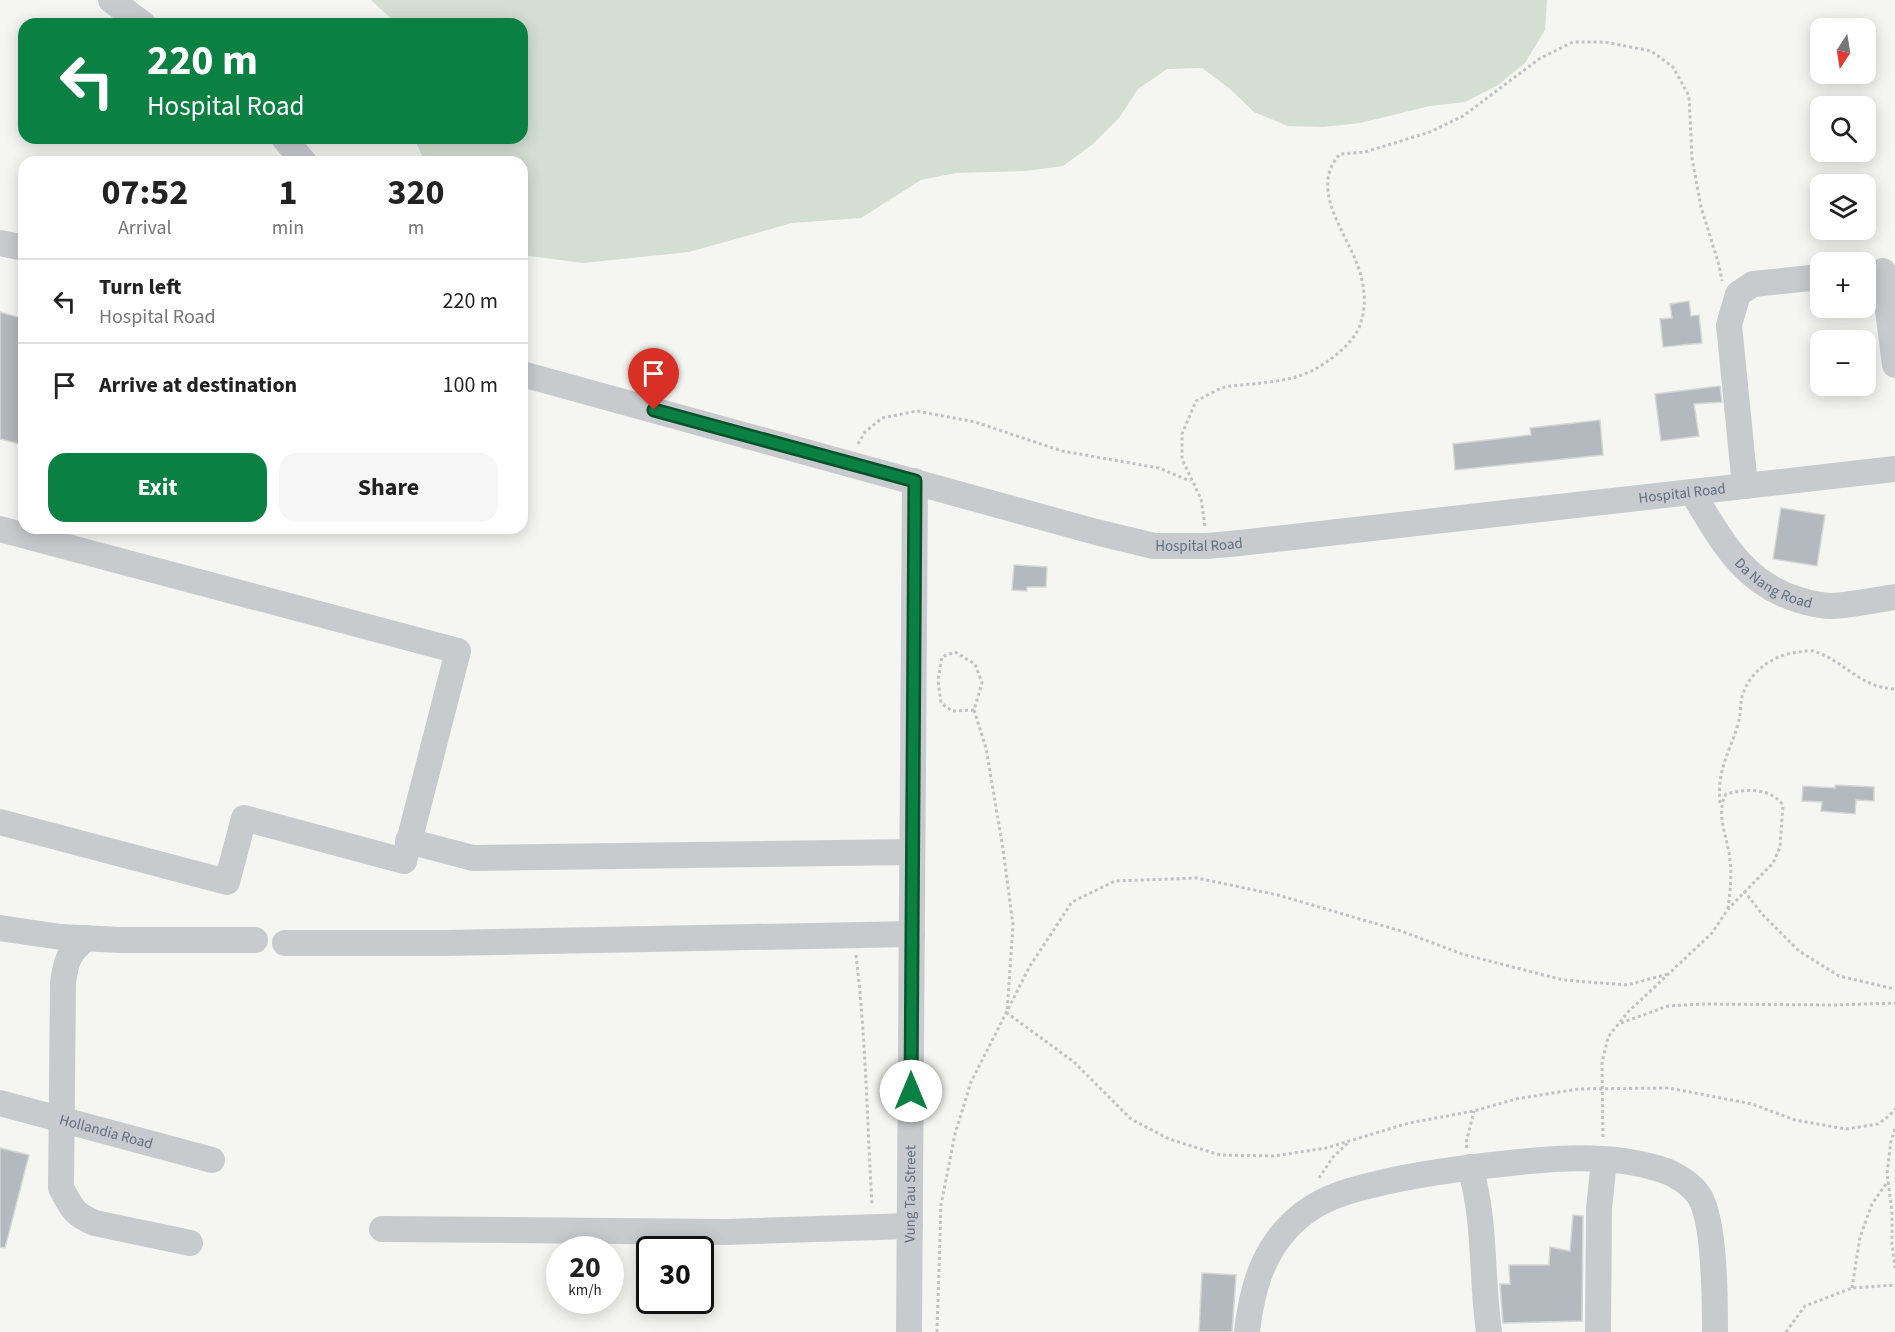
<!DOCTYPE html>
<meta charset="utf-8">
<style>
:root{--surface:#fff;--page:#f6f6f6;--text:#222;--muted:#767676;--line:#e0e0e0;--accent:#0b8043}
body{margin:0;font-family:"Source Sans 3",sans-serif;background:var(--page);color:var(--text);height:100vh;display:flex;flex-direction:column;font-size:22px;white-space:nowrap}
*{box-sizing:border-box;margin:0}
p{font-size:20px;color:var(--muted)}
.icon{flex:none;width:33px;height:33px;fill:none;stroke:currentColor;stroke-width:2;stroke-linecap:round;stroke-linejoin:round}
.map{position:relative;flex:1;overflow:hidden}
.sheet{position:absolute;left:18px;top:156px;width:510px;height:378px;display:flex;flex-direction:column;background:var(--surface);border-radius:18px;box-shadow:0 3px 15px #0003}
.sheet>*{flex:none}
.banner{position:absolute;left:18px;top:18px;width:510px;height:126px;border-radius:18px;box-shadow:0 3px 15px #0003;background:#0b8043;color:#fff;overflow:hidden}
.needle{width:39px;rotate:192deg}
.fabs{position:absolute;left:1810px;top:18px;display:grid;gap:12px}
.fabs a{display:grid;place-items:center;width:66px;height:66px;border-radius:12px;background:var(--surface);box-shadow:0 3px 15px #0003;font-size:30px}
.speed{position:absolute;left:546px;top:1236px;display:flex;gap:12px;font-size:30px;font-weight:700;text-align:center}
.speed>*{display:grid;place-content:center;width:78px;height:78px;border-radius:50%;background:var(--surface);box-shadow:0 3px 15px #0003;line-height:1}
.speed small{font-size:15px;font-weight:400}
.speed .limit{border:3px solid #111;border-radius:9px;background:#fff;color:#111}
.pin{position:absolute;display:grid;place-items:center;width:51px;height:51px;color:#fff;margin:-62px -26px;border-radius:50% 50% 50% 0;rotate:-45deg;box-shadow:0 0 6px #0007}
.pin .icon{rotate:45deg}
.me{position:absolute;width:66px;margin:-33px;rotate:0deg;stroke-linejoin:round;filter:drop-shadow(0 0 4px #0008)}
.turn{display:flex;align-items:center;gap:21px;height:126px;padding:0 30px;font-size:27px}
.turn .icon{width:78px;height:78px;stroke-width:2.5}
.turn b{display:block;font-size:42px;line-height:51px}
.eta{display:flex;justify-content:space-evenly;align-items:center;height:102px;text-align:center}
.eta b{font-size:36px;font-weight:700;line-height:42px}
.button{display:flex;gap:12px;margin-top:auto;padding:12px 30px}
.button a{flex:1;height:69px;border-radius:18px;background:var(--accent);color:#fff;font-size:24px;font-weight:700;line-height:69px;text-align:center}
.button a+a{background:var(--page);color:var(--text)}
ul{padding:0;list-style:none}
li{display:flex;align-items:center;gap:18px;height:84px;padding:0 30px;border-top:2px solid var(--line)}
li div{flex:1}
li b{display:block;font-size:22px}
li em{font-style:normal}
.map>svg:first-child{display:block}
.green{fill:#d4ded2}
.building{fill:#b4b9bf;stroke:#d6d7d4;stroke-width:1.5}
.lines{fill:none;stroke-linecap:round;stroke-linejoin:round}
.path{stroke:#c0c2c4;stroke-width:3;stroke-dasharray:3 3;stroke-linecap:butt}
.minor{stroke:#c8cace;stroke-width:26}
.route-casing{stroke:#07532c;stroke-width:15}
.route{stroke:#0b8043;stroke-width:10}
.labels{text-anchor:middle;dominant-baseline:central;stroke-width:6;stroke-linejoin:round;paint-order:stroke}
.street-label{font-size:15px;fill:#626e85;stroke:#fff}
</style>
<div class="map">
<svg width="1895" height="1332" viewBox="0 0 1895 1332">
<rect width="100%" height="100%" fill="#f5f6f2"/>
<path class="green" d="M 371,0 L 1547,0 L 1545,30 L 1525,63 L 1498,85 L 1465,102 L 1430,106 L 1360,123 L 1323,127 L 1288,126 L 1254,112 L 1230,89 L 1202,68 L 1167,69 L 1138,89 L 1119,118 L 1093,144 L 1063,166 L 1026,171 L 956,173 L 921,180 L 861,218 L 792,223 L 689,252 L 583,263 L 522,255 L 522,162 L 425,162 L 414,138 L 522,138 L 522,24 L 397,24 Z"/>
<path class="building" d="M 1689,301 L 1691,316 L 1699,315 L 1702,343 L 1663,347 L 1660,319 L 1672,318 L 1670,304 Z
M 0,312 L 24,319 L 24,445 L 0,439 Z
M 1720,386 L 1722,402 L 1694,404 L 1699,436 L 1661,441 L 1655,394 Z
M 1600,420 L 1603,455 L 1455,470 L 1453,444 L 1531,435 L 1530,428 Z
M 1781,508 L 1825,515 L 1817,566 L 1773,559 Z
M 1014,565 L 1047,567 L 1046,587 L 1027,587 L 1027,591 L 1012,590 Z
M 1835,785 L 1874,787 L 1874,801 L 1856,800 L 1855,814 L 1821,811 L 1822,802 L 1802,801 L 1803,786 L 1835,788 Z
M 0,1148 L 29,1155 L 5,1248 L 0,1247 Z
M 1573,1215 L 1583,1216 L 1582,1321 L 1503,1323 L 1500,1284 L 1510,1284 L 1509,1265 L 1549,1265 L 1550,1247 L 1570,1251 Z
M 1202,1273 L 1236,1275 L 1232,1332 L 1199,1332 Z"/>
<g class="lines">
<path class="path" d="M 858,444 L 865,432 L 882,418 L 917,411 L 975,422 L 1062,451 L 1159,468 L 1190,481
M 1205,526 L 1201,499 L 1182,459 L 1182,434 L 1196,401 C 1205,397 1215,390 1225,387 C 1234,385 1244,385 1253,384 C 1288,380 1308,378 1337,354 C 1347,346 1358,334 1361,322 C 1366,307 1365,291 1361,276 C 1352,238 1306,191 1340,154 L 1365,152 L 1430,132 L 1463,116 L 1539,59 L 1573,42 L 1605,42 L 1651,51 L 1673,67 L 1689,96 L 1692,158 L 1701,207 L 1719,265 L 1722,281
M 974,710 L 952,711 L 941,703 L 938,680 L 942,657 L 955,652 L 975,664 L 982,683 L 974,710 L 986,748 L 1003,849 L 1013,925 L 1007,1013 L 1074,1062 L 1131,1119 L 1169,1139 L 1220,1155 L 1274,1156 L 1326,1148 L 1409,1123 L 1474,1111 L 1516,1099 L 1578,1089 L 1669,1088 L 1752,1104 L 1795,1120 L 1846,1129 L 1878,1124 L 1889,1116 L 1895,1109
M 1720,803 C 1717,768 1729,755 1738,724 C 1741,715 1740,705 1742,697 C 1749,671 1774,654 1800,652 C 1804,651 1809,650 1813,651 C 1844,660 1858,687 1895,689
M 1744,891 L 1763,915 L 1799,951 L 1839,976 L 1895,989
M 856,955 C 866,1038 867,1121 872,1205
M 1621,1023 L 1668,1006 L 1703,1004 L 1834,1005 L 1895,1003
M 1895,1129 L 1891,1141 L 1887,1174 L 1892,1211 L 1892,1244 L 1895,1268
M 1603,1137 L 1602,1063 L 1608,1037 L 1628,1012 L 1712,933 L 1728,909 L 1773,863 L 1780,847 L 1783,805 C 1769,787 1746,789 1726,794 C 1715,814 1728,838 1730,860 C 1732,876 1730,892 1728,909
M 1467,1148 L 1466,1143 L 1474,1111
M 1319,1178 L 1333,1157 L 1349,1142
M 1852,1288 L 1860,1237 L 1872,1204 L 1888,1181
M 937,1332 L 941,1205 L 955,1134 L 971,1082 L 1030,966 L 1072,902 L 1115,881 L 1197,878 L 1278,895 L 1401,931 L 1462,954 L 1563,980 L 1627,985 L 1668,974
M 1786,1332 L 1805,1306 L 1852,1288 L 1895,1285"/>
<g class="minor">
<path d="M 111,0 L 143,24"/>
<path d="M 284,138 L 304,162"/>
<path d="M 0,243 L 24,248"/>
<path d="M 1883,271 L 1895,365"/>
<path id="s1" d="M 522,374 L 1096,532 L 1154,546 L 1207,546 L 1240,543 L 1895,469"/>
<path d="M 1745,486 L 1729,325 L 1738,294 L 1753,284 L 1821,277"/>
<path id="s2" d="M 1692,492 C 1721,539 1742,583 1799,600 C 1809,603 1820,606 1831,606 C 1852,605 1874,600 1895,597"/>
<path d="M 0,529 L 458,651 L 404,861 L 244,818 L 227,882 L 0,822"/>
<path d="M 408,841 L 473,858 L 912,852"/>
<path d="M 0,928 L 61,937 L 120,940 L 255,940"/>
<path d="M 86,938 C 68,954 66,960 63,983 L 61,1188 C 71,1207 74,1215 95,1223 L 190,1243"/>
<path d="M 285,943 L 445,943 L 912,934"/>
<path id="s3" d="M 0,1103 L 212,1160"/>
<path d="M 1470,1167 C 1486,1221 1481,1276 1489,1332"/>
<path d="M 382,1229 L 725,1232 L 910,1226"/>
<path id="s4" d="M 909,1332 L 915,481"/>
<path d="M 1247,1332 C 1252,1285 1265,1243 1304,1213 C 1329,1194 1359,1188 1389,1181 C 1426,1173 1463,1168 1501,1164 C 1553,1158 1609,1153 1660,1169 C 1674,1173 1692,1184 1700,1197 C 1715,1224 1715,1299 1715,1332"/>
<path d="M 1598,1332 L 1599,1209 L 1604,1160"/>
</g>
</g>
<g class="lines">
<defs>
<path id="route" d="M 654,410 L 915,481 L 911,1091"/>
</defs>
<use href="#route" class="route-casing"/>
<use href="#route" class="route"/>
</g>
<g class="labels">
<g class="street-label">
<text stroke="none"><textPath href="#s1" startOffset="1186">Hospital Road</textPath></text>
<text stroke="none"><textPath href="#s1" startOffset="700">Hospital Road</textPath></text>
<text stroke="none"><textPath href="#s2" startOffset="126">Da Nang Road</textPath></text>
<text stroke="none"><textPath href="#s3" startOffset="110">Hollandia Road</textPath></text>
<text stroke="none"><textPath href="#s4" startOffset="138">Vung Tau Street</textPath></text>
</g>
</g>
</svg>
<div class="fabs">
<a><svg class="needle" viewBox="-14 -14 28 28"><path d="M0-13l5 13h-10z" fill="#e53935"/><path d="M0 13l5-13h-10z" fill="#767676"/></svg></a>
<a><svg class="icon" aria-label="search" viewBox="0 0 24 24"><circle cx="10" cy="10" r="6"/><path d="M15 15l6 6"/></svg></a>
<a><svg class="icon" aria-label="layers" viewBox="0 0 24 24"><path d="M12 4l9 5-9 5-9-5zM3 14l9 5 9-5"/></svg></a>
<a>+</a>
<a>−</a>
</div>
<div class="speed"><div>20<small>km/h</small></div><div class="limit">30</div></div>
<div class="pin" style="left:654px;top:410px;background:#d93025"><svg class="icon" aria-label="arrive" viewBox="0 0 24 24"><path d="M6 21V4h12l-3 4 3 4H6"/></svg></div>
<svg class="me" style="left:911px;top:1091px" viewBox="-20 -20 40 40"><circle r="19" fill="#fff"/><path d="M0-13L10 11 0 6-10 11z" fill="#0b8043"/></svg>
<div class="banner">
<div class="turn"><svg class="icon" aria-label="left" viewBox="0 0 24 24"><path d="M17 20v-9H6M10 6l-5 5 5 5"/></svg><div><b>220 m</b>Hospital Road</div></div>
</div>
<section class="sheet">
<div class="eta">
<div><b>07:52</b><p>Arrival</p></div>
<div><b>1</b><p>min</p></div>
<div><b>320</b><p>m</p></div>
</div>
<ul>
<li><svg class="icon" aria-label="left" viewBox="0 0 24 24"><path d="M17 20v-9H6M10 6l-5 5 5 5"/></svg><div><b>Turn left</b><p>Hospital Road</p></div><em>220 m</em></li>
<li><svg class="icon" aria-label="arrive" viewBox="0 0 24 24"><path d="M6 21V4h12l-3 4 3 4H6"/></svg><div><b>Arrive at destination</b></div><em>100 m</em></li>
</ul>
<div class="button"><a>Exit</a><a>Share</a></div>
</section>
</div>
